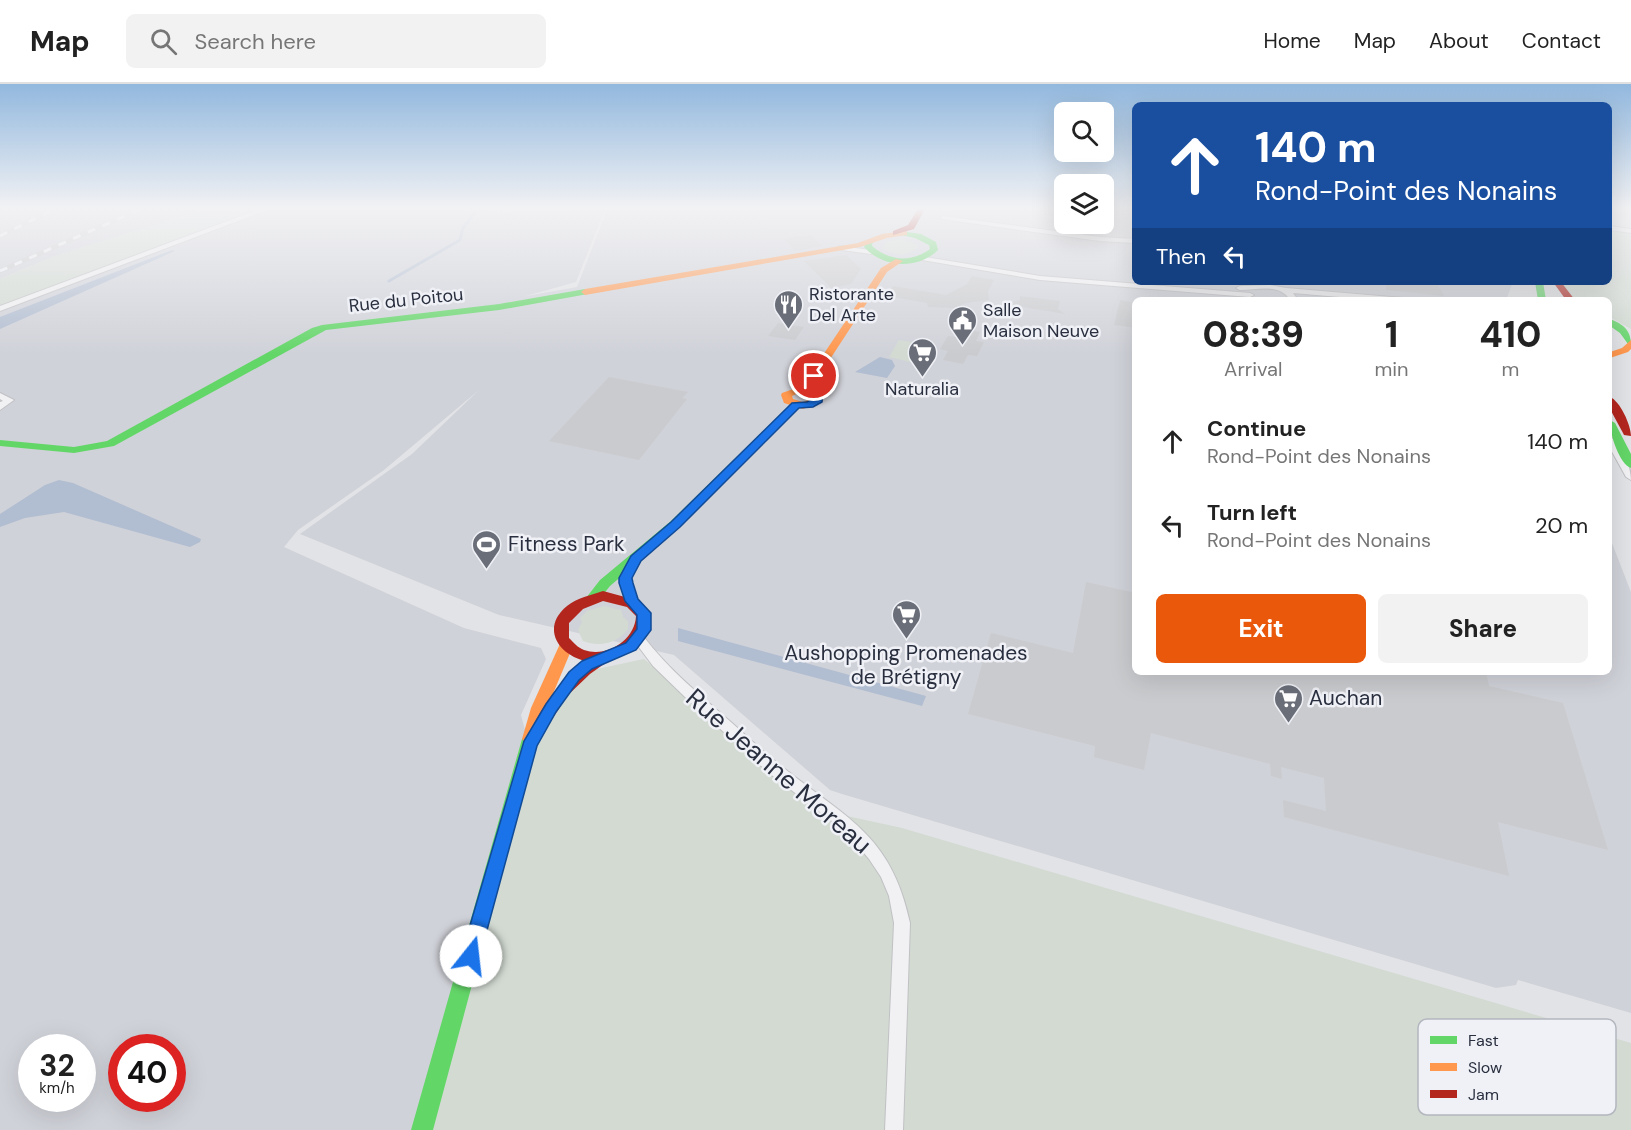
<!DOCTYPE html>
<meta charset="utf-8">
<style>
:root{--surface:#fff;--page:#f2f2f2;--text:#222;--muted:#767676;--line:#e0e0e0;--accent:#ea580c}
body{margin:0;font-family:"DM Sans",sans-serif;background:var(--page);color:var(--text);height:100vh;display:flex;flex-direction:column;font-size:22px;white-space:nowrap}
*{box-sizing:border-box;margin:0}
p{font-size:20px;color:var(--muted)}
.icon{flex:none;width:33px;height:33px;fill:none;stroke:currentColor;stroke-width:2;stroke-linecap:round;stroke-linejoin:round}
.map{position:relative;flex:1;overflow:hidden}
.sheet{position:absolute;left:1132px;top:213px;width:480px;height:378px;display:flex;flex-direction:column;background:var(--surface);border-radius:9px;box-shadow:0 6px 24px #0002}
.sheet>*{flex:none}
.top-card{position:absolute;left:1132px;top:18px;width:480px;height:183px;border-radius:9px;box-shadow:0 6px 24px #0002;background:#1a4fa0;color:#fff;overflow:hidden}
.buttons{position:absolute;left:1054px;top:18px;display:grid;gap:12px}
.buttons a{display:grid;place-items:center;width:60px;height:60px;border-radius:9px;background:var(--surface);box-shadow:0 6px 24px #0002;font-size:30px}
.speed{position:absolute;left:18px;top:950px;display:flex;gap:12px;font-size:30px;font-weight:700;text-align:center}
.speed>*{display:grid;place-content:center;width:78px;height:78px;border-radius:50%;background:var(--surface);box-shadow:0 6px 24px #0002;line-height:1}
.speed small{font-size:15px;font-weight:400}
.speed .limit{border:9px solid #d22;background:#fff;color:#111}
.pin{position:absolute;display:grid;place-items:center;width:51px;height:51px;color:#fff;margin:-26px;border:3px solid #fff;border-radius:50%;box-shadow:0 2px 6px #0007}
.me{position:absolute;width:66px;margin:-33px;rotate:16deg;stroke-linejoin:round;filter:drop-shadow(0 0 4px #0008)}
.turn{display:flex;align-items:center;gap:21px;height:126px;padding:0 24px;font-size:27px}
.turn .icon{width:78px;height:78px;stroke-width:2.5}
.turn b{display:block;font-size:42px;line-height:51px}
.then{display:flex;align-items:center;height:57px;padding:0 24px;background:#0003;gap:12px;font-size:22px}
.eta{display:flex;justify-content:space-evenly;align-items:center;height:102px;text-align:center}
.eta b{font-size:36px;font-weight:800;line-height:42px}
.primary-button{display:flex;gap:12px;margin-top:auto;padding:12px 24px}
.primary-button a{flex:1;height:69px;border-radius:9px;background:var(--accent);color:#fff;font-size:24px;font-weight:800;line-height:69px;text-align:center}
.primary-button a+a{background:var(--page);color:var(--text)}
ul{padding:0;list-style:none}
li{display:flex;align-items:center;gap:18px;height:84px;padding:0 24px}
li div{flex:1}
li b{display:block;font-size:22px}
li em{font-style:normal}
header{display:flex;align-items:center;gap:36px;box-sizing:border-box;height:84px;padding:0 30px;background:var(--surface);border-bottom:2px solid var(--line)}
header strong{font-size:28px}
nav{display:flex;gap:33px;margin-inline-start:auto;font-size:21px}
.search{width:420px;height:54px;background:var(--page);display:flex;align-items:center;gap:15px;box-sizing:border-box;padding:0 21px;border-radius:9px;color:var(--muted);font-size:22px}
.map>svg:first-child{display:block}
.built{fill:#d0d2d9;fill-rule:evenodd}
.green{fill:#d2dad2}
.water{fill:#b1bdd0}
.lines{fill:none;stroke-linecap:round;stroke-linejoin:round}
.stream{stroke:#b1bdd0;stroke-width:3}
.building{fill:#cacbce}
.street-casing{stroke:#c0c1c4;stroke-width:2}
.street{fill:#f1f1f3;fill-rule:evenodd}
.fast{fill:#63d668;fill-rule:evenodd}
.slow{fill:#ff974d;fill-rule:evenodd}
.jam{fill:#b3261e;fill-rule:evenodd}
.rail-casing{stroke:#cacbce;stroke-width:4.5}
.rail{stroke:#eff1f6;stroke-width:3;stroke-dasharray:8;stroke-linecap:butt}
.route{fill:#1a73e8;stroke:#114b97;stroke-width:1.5}
.labels{text-anchor:middle;dominant-baseline:central;stroke-width:5;stroke-linejoin:round;paint-order:stroke}
.far-poi-label{font-size:18px;fill:#292f3f;stroke:#eff1f6;text-anchor:start}
.far-street-label{font-size:18px;fill:#292f3f;stroke:#eff1f6}
.poi-label{font-size:21px;fill:#292f3f;stroke:#eff1f6;text-anchor:start}
.near-street-label{font-size:26px;fill:#292f3f;stroke:#eff1f6}
.key{fill:#eff1f6;stroke:#b4b7bf;stroke-width:1.5}
.key-label{font-size:16px;fill:#292f3f}
</style>
<header>
<strong>Map</strong>
<div class="search"><svg class="icon" aria-label="search" viewBox="0 0 24 24"><circle cx="10" cy="10" r="6"/><path d="M15 15l6 6"/></svg>Search here</div>
<nav><a>Home</a><a>Map</a><a>About</a><a>Contact</a></nav>
</header>
<div class="map">
<svg width="1631" height="1046" viewBox="0 0 1631 1046">
<rect width="100%" height="100%" fill="#e2e3e6"/>
<path class="built" d="M 0,123 L 212,123 L 52,173 L 0,195 Z
M 272,123 L 606,123 L 576,198 L 526,212 L 577,203 L 608,123 L 1065,123 L 1065,140 L 1104,140 L 1104,123 L 1108,123 L 1135,127 L 1136,198 L 1513,198 L 1506,216 L 1136,216 L 1136,588 L 1610,588 L 1610,454 L 1631,508 L 1631,929 L 1518,896 L 1516,901 L 1496,904 L 842,710 L 830,706 L 674,571 L 499,531 L 300,450 L 412,370 L 479,306 L 384,386 L 298,446 L 284,463 L 464,544 L 541,564 L 546,575 L 521,631 L 529,661 L 422,1046 L 0,1046 L 0,226 L 209,149 ZM 32,963 L 82,963 L 82,1014 L 32,1014 ZM 122,963 L 172,963 L 172,1014 L 122,1014 Z"/>
<path class="green" d="M 212,123 L 272,123 L 209,149 L 0,226 L 0,195 L 52,173 Z
M 492,123 L 567,123 L 565,129 L 497,131 L 489,128 Z
M 1610,146 L 1631,149 L 1631,245 L 1610,233 L 1610,216 L 1571,216 L 1557,198 L 1610,198 Z
M 899,155 L 912,158 L 918,163 C 909,173 892,172 883,164 L 886,158 Z
M 899,256 L 925,260 L 914,279 L 889,273 Z
M 604,522 L 621,526 L 623,533 L 628,537 L 628,545 C 617,560 599,563 583,557 L 578,546 L 582,538 L 580,534 L 587,527 Z
M 644,575 L 684,608 L 810,724 L 902,744 L 1631,959 L 1631,1046 L 427,1046 L 533,662 L 553,625 L 583,588 Z"/>
<path class="water" d="M 172,166 L 175,167 L 0,245 L 0,233 Z
M 880,273 L 892,276 L 895,282 L 887,294 L 855,288 Z
M 59,396 L 73,399 L 201,455 L 200,458 L 190,463 L 64,428 L 25,434 L 0,443 L 0,430 L 45,401 Z
M 678,544 L 926,612 L 922,622 L 678,557 Z"/>
<g class="lines">
<path class="stream" d="M 1133,123 L 1136,124
M 389,197 L 460,156 L 463,144 L 479,123"/>
</g>
<path class="building" d="M 811,151 L 822,162 L 795,167 L 784,155 Z
M 846,171 L 861,185 L 851,200 L 831,204 L 804,177 Z
M 972,192 L 994,196 L 988,207 L 989,216 L 966,219 L 954,224 L 928,223 L 927,219 L 886,212 L 893,202 L 946,211 L 967,200 Z
M 1386,198 L 1436,198 L 1444,212 L 1386,206 Z
M 1020,212 L 1060,217 L 1058,225 L 1065,230 L 1005,220 L 1020,216 Z
M 1120,216 L 1136,219 L 1136,244 L 1114,241 Z
M 778,239 L 804,243 L 795,256 L 768,252 Z
M 961,245 L 980,248 L 976,257 L 984,258 L 977,272 L 968,271 L 963,280 L 943,276 L 948,267 L 940,265 L 948,252 L 956,253 Z
M 609,293 L 688,308 L 682,314 L 687,315 L 639,376 L 549,357 Z
M 1086,498 L 1136,509 L 1136,588 L 1486,588 L 1489,602 L 1563,619 L 1608,766 L 1498,738 L 1509,792 L 1284,733 L 1283,716 L 1326,727 L 1324,694 L 1281,683 L 1282,695 L 1271,692 L 1270,680 L 1151,649 L 1144,686 L 1094,673 L 1095,662 L 968,630 L 991,549 L 1073,569 Z"/>
<g class="lines">
<defs>
<path id="street" d="M 265,123 L 275,123 L 0,227 L 0,222 Z
M 943,132 L 1100,153 L 1136,155 L 1136,159 L 1100,157 L 941,135 L 941,133 Z
M 1610,142 L 1631,145 L 1631,149 L 1610,146 Z
M 839,162 L 871,166 L 875,168 L 871,170 L 842,166 L 838,164 Z
M 919,172 L 1040,192 L 1250,209 L 1254,211 L 1250,213 L 1040,196 L 922,176 L 919,176 Z
M 1270,201 L 1286,204 L 1403,214 L 1407,216 L 1375,216 L 1293,209 L 1298,216 L 1290,216 C 1280,199 1257,206 1240,206 L 1236,204 L 1240,202 Z
M 0,309 L 14,316 L 0,326 L 0,318 L 3,317 L 0,315 Z
M 1610,353 C 1622,359 1631,383 1631,396 L 1626,393 L 1610,364 Z
M 639,550 L 643,552 C 668,585 700,611 732,639 C 748,653 763,668 780,681 C 845,734 891,749 910,839 L 903,1046 L 885,1046 L 894,839 L 889,812 L 881,793 L 869,775 L 854,757 L 837,741 L 769,689 L 685,613 L 653,582 L 635,558 L 633,555 L 635,552 Z"/>
</defs>
<use href="#street" class="street-casing"/>
<use href="#street" class="street"/>
<path class="fast" d="M 901,147 L 921,150 L 936,158 L 938,166 C 918,186 883,184 864,163 L 867,156 L 873,156 L 872,162 C 890,177 911,179 930,165 L 929,161 L 915,154 L 901,151 Z
M 1535,198 L 1543,198 L 1546,216 L 1538,216 Z
M 585,205 L 588,206 L 588,210 L 499,226 L 326,246 L 114,362 L 74,369 L 0,362 L 0,356 L 74,363 L 107,357 L 312,244 L 322,241 L 499,220 Z
M 1610,235 C 1623,240 1631,246 1631,261 L 1628,260 L 1620,249 L 1610,242 Z
M 796,318 L 800,319 L 800,323 L 679,443 L 610,502 L 598,517 L 588,517 L 586,514 L 600,496 L 671,437 L 792,319 Z
M 1610,336 L 1615,339 L 1631,370 L 1631,384 C 1619,380 1609,348 1610,336 Z
M 530,649 L 535,651 L 538,655 L 433,1046 L 411,1046 L 522,655 L 525,651 Z"/>
<path class="slow" d="M 904,147 L 907,147 L 907,151 L 887,154 L 860,163 L 585,211 L 581,208 L 585,205 L 858,159 L 882,150 Z
M 896,175 L 903,177 L 887,188 L 819,292 L 814,303 L 824,312 L 822,318 L 803,325 L 784,319 L 781,311 L 782,309 L 805,301 L 809,292 L 881,184 ZM 803,307 L 811,309 L 813,314 L 803,318 L 793,315 L 792,312 Z
M 1631,256 L 1631,265 L 1628,268 L 1610,274 L 1610,268 L 1622,264 Z
M 566,557 L 571,558 L 573,562 L 547,624 L 538,655 L 535,659 L 530,661 L 525,659 L 522,655 L 531,624 L 559,562 L 561,558 Z"/>
<path class="jam" d="M 919,123 L 926,123 L 914,145 L 893,151 L 893,147 L 908,141 Z
M 1553,198 L 1561,198 L 1575,216 L 1566,216 Z
M 1610,313 C 1620,317 1631,341 1631,352 L 1624,351 L 1623,349 L 1610,325 Z
M 603,507 L 636,516 L 650,531 L 649,545 L 637,562 L 621,572 L 611,575 L 590,590 L 567,612 L 549,640 L 544,642 L 539,640 L 536,636 C 549,612 565,592 587,577 C 559,572 540,544 567,522 C 577,514 591,511 603,507 ZM 603,517 L 627,523 L 636,532 C 635,556 607,574 584,566 C 578,564 573,558 569,554 L 569,539 L 583,525 Z"/>
<defs>
<path id="rail" d="M 0,152 L 59,123
M 0,187 L 145,123"/>
</defs>
<use href="#rail" class="rail-casing"/>
<use href="#rail" class="rail"/>
</g>
<linearGradient id="sky" x2="0" y2="1"><stop stop-color="#92b8de"/><stop offset="0.46" stop-color="#f2f2f4"/><stop offset="1" stop-color="#f2f2f4" stop-opacity="0"/></linearGradient>
<rect width="1631" height="270" fill="url(#sky)"/>
<path class="route" d="M 811,290 L 819,292 L 815,303 L 823,309 L 822,318 L 813,323 L 799,324 L 680,443 L 641,477 L 632,494 L 633,499 L 638,515 L 651,529 L 651,546 L 636,566 L 592,585 L 579,596 L 556,628 L 537,662 L 480,872 L 477,878 L 471,881 L 464,878 L 461,872 L 524,657 L 546,620 L 569,588 L 582,577 L 626,559 L 637,545 L 637,531 L 625,517 L 619,499 L 619,494 L 631,472 L 671,438 L 792,319 L 807,318 L 813,314 L 813,310 L 804,304 Z"/>
<defs>
<symbol id="restaurant-pin" viewBox="-11 -11 22 30"><path d="M0 17L-7.5 6A9.5 9.5 0 1 1 7.5 6Z" fill="#6a6e79" stroke="#eff1f6"/><path d="M-5-6h1v4h1v-4h1v4h1v-4h1v5L-1.5 .5V6h-2V.5L-5-1ZM5-6V6H3V1.5H1.5Q1.5-4 5-6Z" fill="#fff"/></symbol>
<symbol id="civic-pin" viewBox="-11 -11 22 30"><path d="M0 17L-7.5 6A9.5 9.5 0 1 1 7.5 6Z" fill="#6a6e79" stroke="#eff1f6"/><path d="M-.6-6.5H3V-4.5H.6V-3L4-1V1h2V6H-6V1h2V-1L-.6-3ZM-1.2 2.5V6h2.4V2.5Z" fill="#fff"/></symbol>
<symbol id="supermarket-pin" viewBox="-11 -11 22 30"><path d="M0 17L-7.5 6A9.5 9.5 0 1 1 7.5 6Z" fill="#6a6e79" stroke="#eff1f6"/><path d="M-6-5.5h2.5l.6 2H6L4.5 2H-2.5L-4.4-4H-6ZM-1.5 3.2a1.3 1.3 0 1 0 .1 0ZM3 3.2a1.3 1.3 0 1 0 .1 0Z" fill="#fff"/></symbol>
<symbol id="stadium-pin" viewBox="-11 -11 22 30"><path d="M0 17L-7.5 6A9.5 9.5 0 1 1 7.5 6Z" fill="#6a6e79" stroke="#eff1f6"/><path d="M0-5a6.5 5 0 1 0 0 10a6.5 5 0 1 0 0-10ZM-3.5-1.8h7v3.6h-7Z" fill="#fff"/></symbol>
</defs>
<g fill-rule="evenodd">
<use href="#restaurant-pin" x="772" y="204" width="33" height="45"/>
<use href="#civic-pin" x="946" y="220" width="33" height="45"/>
<use href="#supermarket-pin" x="906" y="252" width="33" height="45"/>
<use href="#stadium-pin" x="470" y="444" width="33" height="45"/>
<use href="#supermarket-pin" x="890" y="514" width="33" height="45"/>
<use href="#supermarket-pin" x="1272" y="598" width="33" height="45"/>
</g>
<g class="labels">
<g class="far-poi-label">
<text x="809" y="210">Ristorante<tspan x="809" dy="21">Del Arte</tspan></text>
<text x="983" y="226">Salle<tspan x="983" dy="21">Maison Neuve</tspan></text>
<text x="922" y="305" text-anchor="middle">Naturalia</text>
</g>
<g class="far-street-label">
<text transform="translate(406 216) rotate(-6)">Rue du Poitou</text>
</g>
<g class="poi-label">
<text x="508" y="460">Fitness Park</text>
<text x="906" y="569" text-anchor="middle">Aushopping Promenades<tspan x="906" dy="24">de Brétigny</tspan></text>
<text x="1309" y="614">Auchan</text>
</g>
<g class="near-street-label">
<text transform="translate(779 687) rotate(41)">Rue Jeanne Moreau</text>
</g>
</g>
<rect x="1418" y="935" width="198" height="96" rx="9" class="key"/>
<rect x="1430" y="952" width="27" height="8" fill="#63d668"/>
<rect x="1430" y="979" width="27" height="8" fill="#ff974d"/>
<rect x="1430" y="1006" width="27" height="8" fill="#b3261e"/>
<g class="key-label">
<text x="1468" y="962">Fast</text>
<text x="1468" y="989">Slow</text>
<text x="1468" y="1016">Jam</text>
</g>
</svg>
<div class="buttons">
<a><svg class="icon" aria-label="search" viewBox="0 0 24 24"><circle cx="10" cy="10" r="6"/><path d="M15 15l6 6"/></svg></a>
<a><svg class="icon" aria-label="layers" viewBox="0 0 24 24"><path d="M12 4l9 5-9 5-9-5zM3 14l9 5 9-5"/></svg></a>
</div>
<div class="speed"><div>32<small>km/h</small></div><div class="limit">40</div></div>
<div class="pin" style="left:814px;top:292px;background:#d93025"><svg class="icon" aria-label="arrive" viewBox="0 0 24 24"><path d="M6 21V4h12l-3 4 3 4H6"/></svg></div>
<svg class="me" style="left:471px;top:872px" viewBox="-20 -20 40 40"><circle r="19" fill="#fff"/><path d="M0-13L10 11 0 6-10 11z" fill="#1a73e8"/></svg>
<div class="top-card">
<div class="turn"><svg class="icon" aria-label="ahead" viewBox="0 0 24 24"><path d="M12 20V5M6 11l6-6 6 6"/></svg><div><b>140 m</b>Rond-Point des Nonains</div></div>
<div class="then">Then<svg class="icon" aria-label="left" viewBox="0 0 24 24"><path d="M17 20v-9H6M10 6l-5 5 5 5"/></svg></div>
</div>
<section class="sheet">
<div class="eta">
<div><b>08:39</b><p>Arrival</p></div>
<div><b>1</b><p>min</p></div>
<div><b>410</b><p>m</p></div>
</div>
<ul>
<li><svg class="icon" aria-label="ahead" viewBox="0 0 24 24"><path d="M12 20V5M6 11l6-6 6 6"/></svg><div><b>Continue</b><p>Rond-Point des Nonains</p></div><em>140 m</em></li>
<li><svg class="icon" aria-label="left" viewBox="0 0 24 24"><path d="M17 20v-9H6M10 6l-5 5 5 5"/></svg><div><b>Turn left</b><p>Rond-Point des Nonains</p></div><em>20 m</em></li>
</ul>
<div class="primary-button"><a>Exit</a><a>Share</a></div>
</section>
</div>
